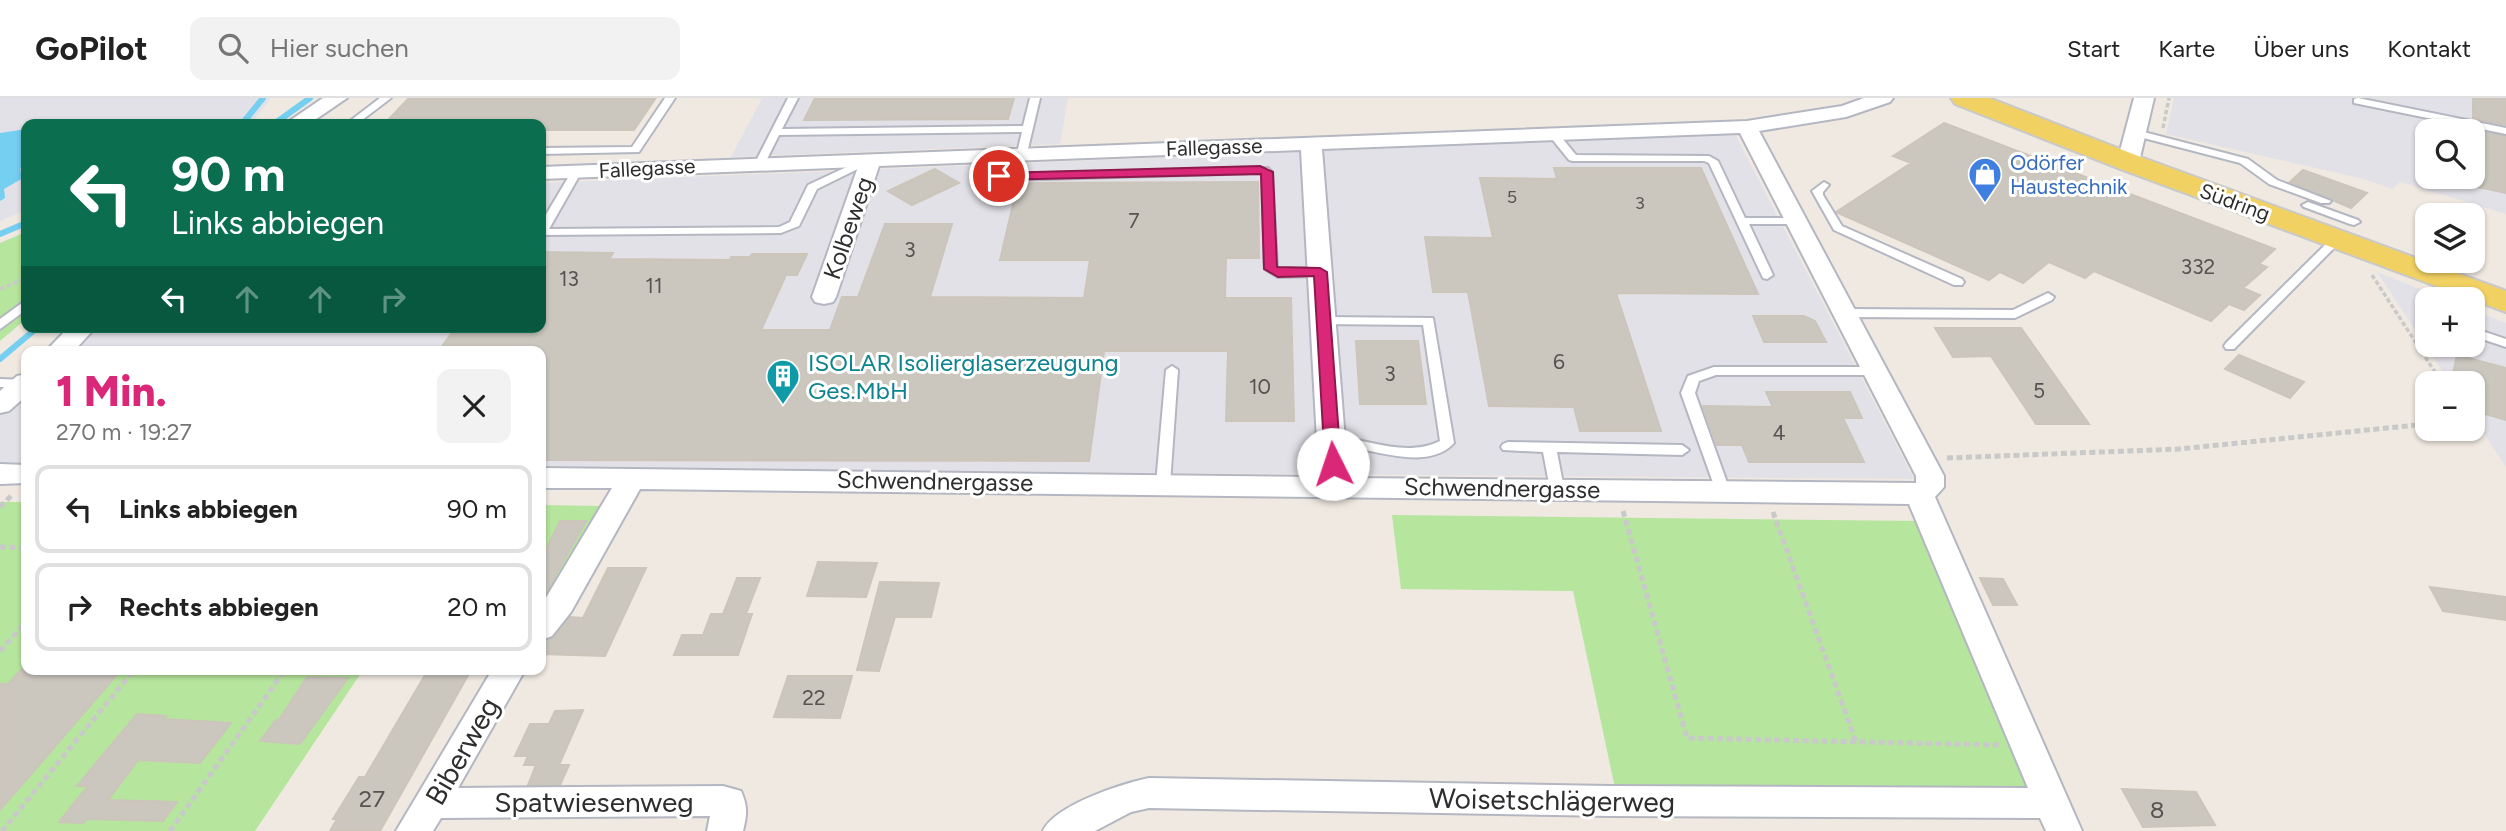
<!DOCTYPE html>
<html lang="de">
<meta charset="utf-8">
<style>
:root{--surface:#fff;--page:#f2f2f2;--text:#222;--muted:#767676;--line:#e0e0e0;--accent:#db2777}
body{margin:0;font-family:Figtree,sans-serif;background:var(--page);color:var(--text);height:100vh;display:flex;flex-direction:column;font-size:26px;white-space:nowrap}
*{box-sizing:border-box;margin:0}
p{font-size:23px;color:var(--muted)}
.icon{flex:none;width:38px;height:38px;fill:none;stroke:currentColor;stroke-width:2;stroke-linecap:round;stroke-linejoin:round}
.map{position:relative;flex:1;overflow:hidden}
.sheet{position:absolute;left:21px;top:248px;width:525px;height:329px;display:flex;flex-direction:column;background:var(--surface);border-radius:14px;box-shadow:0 2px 5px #0004}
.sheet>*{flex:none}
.banner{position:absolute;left:21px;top:21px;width:525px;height:214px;border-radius:14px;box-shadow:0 2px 5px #0004;background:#0b6e4f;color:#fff;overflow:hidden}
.controls{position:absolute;left:2415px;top:21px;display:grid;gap:14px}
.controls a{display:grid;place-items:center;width:70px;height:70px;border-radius:14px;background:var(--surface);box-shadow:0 2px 5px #0004;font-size:35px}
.pin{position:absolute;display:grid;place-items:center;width:60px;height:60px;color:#fff;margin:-30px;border:4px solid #fff;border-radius:50%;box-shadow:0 2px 7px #0007}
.me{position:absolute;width:77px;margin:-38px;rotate:356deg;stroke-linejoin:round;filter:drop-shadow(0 0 5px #0008)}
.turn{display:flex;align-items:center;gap:24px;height:147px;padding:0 35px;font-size:32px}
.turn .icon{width:91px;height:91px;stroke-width:2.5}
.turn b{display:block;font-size:49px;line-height:60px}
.lanes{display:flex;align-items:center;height:66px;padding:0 35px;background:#0003;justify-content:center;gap:35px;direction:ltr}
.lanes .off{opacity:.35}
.round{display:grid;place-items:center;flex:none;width:74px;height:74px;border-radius:14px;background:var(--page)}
.overview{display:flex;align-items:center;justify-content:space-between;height:119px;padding:0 35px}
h1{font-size:42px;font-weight:800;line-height:52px;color:var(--accent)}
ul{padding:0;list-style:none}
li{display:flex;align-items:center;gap:21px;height:88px;margin:0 14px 10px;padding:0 21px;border:4px solid var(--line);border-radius:14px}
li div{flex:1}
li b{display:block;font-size:26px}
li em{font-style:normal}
header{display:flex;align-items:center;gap:42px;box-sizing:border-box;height:98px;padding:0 35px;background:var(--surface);border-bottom:2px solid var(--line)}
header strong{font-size:33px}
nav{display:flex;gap:38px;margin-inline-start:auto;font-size:24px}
.search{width:490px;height:63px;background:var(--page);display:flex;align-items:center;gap:18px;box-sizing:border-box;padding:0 24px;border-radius:14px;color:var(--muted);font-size:26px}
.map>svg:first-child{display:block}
.industrial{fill:#e3e1e8;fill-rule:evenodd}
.green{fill:#b6e59e}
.water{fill:#75cff0}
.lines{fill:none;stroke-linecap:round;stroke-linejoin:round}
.stream{stroke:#75cff0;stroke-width:6}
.building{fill:#cbc7bf;stroke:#cbc5ba;stroke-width:2}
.service-casing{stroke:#b4b7c1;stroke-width:4}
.minor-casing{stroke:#b4b7c1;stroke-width:4}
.primary-casing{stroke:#c9c9c9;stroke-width:4}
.path-far1{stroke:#c9c9c9;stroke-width:3.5;stroke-dasharray:4.5 2.5;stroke-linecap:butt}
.path{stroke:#c9c9c9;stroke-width:5;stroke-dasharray:6 3.5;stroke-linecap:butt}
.service{fill:#fff;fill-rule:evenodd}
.minor{fill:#fff;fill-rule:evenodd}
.primary{fill:#f2d163;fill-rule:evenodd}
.route{fill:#db2777;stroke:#8e194d;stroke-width:2}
.labels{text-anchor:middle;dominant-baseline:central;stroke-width:6;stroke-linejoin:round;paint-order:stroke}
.far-number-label{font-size:18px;fill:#555452}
.far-street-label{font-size:21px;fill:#2e2e2e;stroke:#fff}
.far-shop-label{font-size:21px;fill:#366cbe;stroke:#fff;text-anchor:start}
.number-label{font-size:21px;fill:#555452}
.street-label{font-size:24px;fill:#2e2e2e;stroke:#fff}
.culture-label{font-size:24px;fill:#0d838f;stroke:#fff;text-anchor:start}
.near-number-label{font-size:24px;fill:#555452}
.near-street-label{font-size:28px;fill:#2e2e2e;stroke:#fff}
</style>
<header>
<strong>GoPilot</strong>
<div class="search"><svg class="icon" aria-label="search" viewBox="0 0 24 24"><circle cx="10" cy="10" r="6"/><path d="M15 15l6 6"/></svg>Hier suchen</div>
<nav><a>Start</a><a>Karte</a><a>Über uns</a><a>Kontakt</a></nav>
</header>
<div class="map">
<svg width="2506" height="733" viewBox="0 0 2506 733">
<rect width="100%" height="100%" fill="#efe9e1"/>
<path class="industrial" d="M 0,0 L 271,0 L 254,22 L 241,26 L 26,26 L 26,112 L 0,123 Z
M 762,0 L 1068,0 L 1060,46 L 731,59 Z
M 2174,0 L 2506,0 L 2506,116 L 2400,84 L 2392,91 L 2364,81 L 2166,36 ZM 2427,33 L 2473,33 L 2473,79 L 2427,79 Z
M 1735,36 L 1914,381 L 541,370 L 541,254 L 70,254 L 97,229 L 541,229 L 541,85 Z
M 2377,174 L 2445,201 L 2427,201 L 2427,247 L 2473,247 L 2473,212 L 2506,225 L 2506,369 L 2473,319 L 2473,285 L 2450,285 Z
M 26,294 L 26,366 L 0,366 L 0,318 Z"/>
<path class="green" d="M 26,134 L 26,221 L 0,243 L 0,145 Z
M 0,404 L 26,404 L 26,572 L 363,572 L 255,733 L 0,733 Z
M 541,407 L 601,408 L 541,519 Z
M 1392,417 L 1921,423 L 2033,694 L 1615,690 L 1573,493 L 1401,491 Z"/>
<path class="water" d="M 26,31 L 26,65 L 20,71 L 23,80 L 4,91 L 5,100 L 0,103 L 0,35 Z"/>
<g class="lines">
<path class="stream" d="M 242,26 L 263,0
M 274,26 L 310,0
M 0,136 L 26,125
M 0,261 L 38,229"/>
</g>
<path class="building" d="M 815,0 L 1014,0 L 1008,21 L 804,22 Z
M 2473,0 L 2506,0 L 2506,27 L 2473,21 Z
M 408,1 L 655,1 L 634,32 L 541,32 L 541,26 L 386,24 Z
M 1944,25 L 2275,151 L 2259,166 L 2267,169 L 2243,190 L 2260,197 L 2244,212 L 2229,206 L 2211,223 L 2094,173 L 2085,180 L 2049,164 L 2023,185 L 2000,174 L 1989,182 L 1836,114 L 1911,65 L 1893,58 Z
M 2473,32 L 2506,38 L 2506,95 L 2473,88 Z
M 1554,70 L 1701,70 L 1758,196 L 1616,195 L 1661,333 L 1580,333 L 1574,309 L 1489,308 L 1468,194 L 1433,194 L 1425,139 L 1493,140 L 1480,80 L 1557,81 Z
M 935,71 L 959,85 L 912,107 L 888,93 Z
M 2303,72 L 2367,95 L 2351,110 L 2290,84 Z
M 1258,84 L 1259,160 L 1226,160 L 1225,200 L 1291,200 L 1294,323 L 1226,323 L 1228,253 L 1104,253 L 1089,363 L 541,362 L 541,254 L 438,254 L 456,229 L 541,229 L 541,154 L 613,155 L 609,161 L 730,162 L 731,159 L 750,159 L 752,156 L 807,156 L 797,177 L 786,177 L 761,232 L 830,232 L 842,199 L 858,199 L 885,126 L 952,126 L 930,199 L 1084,200 L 1090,162 L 1000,162 L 1018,85 Z
M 1753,218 L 1804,218 L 1815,223 L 1826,244 L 1764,244 Z
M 1935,230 L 2021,230 L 2089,326 L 2036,326 L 1991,258 L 1953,259 Z
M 1356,243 L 1418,243 L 1426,306 L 1360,306 Z
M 2239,257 L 2304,284 L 2290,300 L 2225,271 Z
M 2457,257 L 2506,270 L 2506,322 L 2475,313 L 2473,285 L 2452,280 Z
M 1766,294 L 1850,294 L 1862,320 L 1843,320 L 1864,364 L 1749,364 L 1742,347 L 1717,347 L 1703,308 L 1773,309 Z
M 560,423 L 586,423 L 541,503 L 541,462 Z
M 818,464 L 877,465 L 866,499 L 807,498 Z
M 608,470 L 646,470 L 605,558 L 541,556 L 541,544 L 554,540 L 570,519 L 583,520 Z
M 737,480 L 760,480 L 746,516 L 752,516 L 738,557 L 674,557 L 682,537 L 703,537 L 711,516 L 723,516 Z
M 1980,480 L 2003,481 L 2017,507 L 1993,507 Z
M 880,484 L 939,485 L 931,519 L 895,519 L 879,573 L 857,572 Z
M 2430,489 L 2506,499 L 2506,522 L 2443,513 Z
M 21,572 L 121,572 L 0,712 L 0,586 L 8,586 Z
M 428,572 L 471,572 L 380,733 L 330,733 L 337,721 L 333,721 L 359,679 L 365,679 Z
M 788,578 L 852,578 L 840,620 L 774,619 Z
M 307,579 L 348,580 L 300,646 L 260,643 L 276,622 L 279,622 Z
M 583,612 L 559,667 L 569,667 L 560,687 L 528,687 L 536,667 L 524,667 L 528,658 L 515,658 L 530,626 L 549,626 L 555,613 Z
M 137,616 L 166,618 L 163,621 L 231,625 L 200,665 L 138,662 L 108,702 L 177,704 L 163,723 L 87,721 L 83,725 L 59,724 L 88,688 L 77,688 Z
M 2122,691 L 2196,694 L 2215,727 L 2143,729 Z"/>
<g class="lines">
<defs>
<path id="service" d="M 380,0 L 391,0 L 357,26 L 346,26 Z
M 665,0 L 675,0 L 639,54 L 541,56 L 541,50 L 632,49 Z
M 788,0 L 798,0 L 782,31 L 1023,28 L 1030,0 L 1040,0 L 1027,55 L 1022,58 L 1017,55 L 1022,34 L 779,37 L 764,67 L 756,67 L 755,65 Z
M 2358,0 L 2506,30 L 2506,36 L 2354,5 L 2354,1 Z
M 2136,32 L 2248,61 L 2277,82 L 2331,103 L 2329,105 L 2321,105 L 2269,86 L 2240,65 L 2132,37 L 2131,35 Z
M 1553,33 L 1557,34 L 1576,57 L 1709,58 L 1718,63 L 1745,120 L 1797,120 L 1803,123 L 1797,126 L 1749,126 L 1773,177 L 1767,181 L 1763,180 L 1709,65 L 1704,63 L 1573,63 L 1569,62 L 1548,36 Z
M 981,54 L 985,55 L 998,74 L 1005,76 L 1268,70 L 1272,74 L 1277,169 L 1280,171 L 1320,170 L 1326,174 L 1320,178 L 1278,179 L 1265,171 L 1262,75 L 1004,82 L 990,78 L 976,57 Z
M 870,58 L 875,61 L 874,63 L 817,91 L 799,128 L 781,135 L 541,137 L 541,125 L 572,73 L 577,70 L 582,73 L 549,131 L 779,129 L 790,124 L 808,87 Z
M 1824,84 L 1829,87 L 1823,94 L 1823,97 L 1842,128 L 1962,181 L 1964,184 L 1962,187 L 1954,187 L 1834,132 L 1812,93 Z
M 2308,104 L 2358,122 L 2360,124 L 2354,127 L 2350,126 L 2304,109 L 2302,107 Z
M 2336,139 L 2340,140 L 2340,144 L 2234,251 L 2226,251 L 2224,248 L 2226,245 L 2332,140 Z
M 2048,195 L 2054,199 L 2052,202 L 2015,220 L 1845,219 L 1839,215 L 1845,211 L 2013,212 Z
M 26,202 L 26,212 L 0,231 L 0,221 Z
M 1323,219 L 1433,220 L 1454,345 C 1431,370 1388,356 1360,351 C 1349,349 1338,349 1327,346 L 1325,343 L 1327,340 L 1332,338 C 1368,341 1406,360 1440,343 L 1423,227 L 1319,226 L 1317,223 Z
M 2473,230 L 2506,241 L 2506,249 L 2473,238 Z
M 1172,268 L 1178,272 L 1170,386 L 1163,391 L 1156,386 L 1166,272 Z
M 1714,269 L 1875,269 L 1881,273 L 1875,277 L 1716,277 L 1699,283 L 1695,295 L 1730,393 L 1723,398 L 1716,393 L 1681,295 L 1688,278 Z
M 0,281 L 26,282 L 26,290 L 0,289 Z
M 1508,344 L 1682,347 L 1689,352 L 1682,357 L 1557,354 L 1564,391 L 1557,396 L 1550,391 L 1543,354 L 1503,352 L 1501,349 L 1503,346 Z"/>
<path id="minor" d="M 323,0 L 347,0 L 309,26 L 285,26 Z
M 1864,0 L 1893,0 L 1890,4 L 1846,19 L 1759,33 L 1944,378 L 1944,389 L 1935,399 L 2082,733 L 2046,733 L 2040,720 L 1610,718 L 1149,710 L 1131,714 L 1095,733 L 1043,733 C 1055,707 1121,686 1149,680 L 1610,688 L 2028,690 L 1909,406 L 640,391 L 571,514 L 552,538 L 541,542 L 541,508 L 612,390 L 541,390 L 541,370 L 1319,379 L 1301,52 L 879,68 L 836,199 L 833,204 L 824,206 L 815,204 L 812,199 L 858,69 L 541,81 L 541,69 L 1747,23 L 1842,8 ZM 1740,35 L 1916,378 L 1916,385 L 1348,380 L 1322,51 Z
M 2134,0 L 2154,0 L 2139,64 L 2136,69 L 2120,69 L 2117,64 Z
M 69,229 L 96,229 L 73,254 L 45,254 Z
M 26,276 L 26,298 L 9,313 L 0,315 L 0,293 L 17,278 Z
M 0,366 L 26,367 L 26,385 L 0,386 Z
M 492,572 L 525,572 L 458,690 L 723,688 L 741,693 C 748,709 747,717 743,733 L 707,733 L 710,718 L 441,720 L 433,733 L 396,733 Z"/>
<path id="primary" d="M 1951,0 L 1989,0 L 2138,58 L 2506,193 L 2506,214 L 2118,70 L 1955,6 Z"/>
</defs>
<use href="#service" class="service-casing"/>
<use href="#minor" class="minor-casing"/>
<use href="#primary" class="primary-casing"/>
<path class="path-far1" d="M 2163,30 L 2169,0
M 2372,177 L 2442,285
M 0,191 L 26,180"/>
<path class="path" d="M 1947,360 L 2179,351 L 2427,326
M 0,409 L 12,397
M 1623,413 L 1687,640 L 1999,647
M 1773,414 L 1856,644
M 0,449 L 26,450
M 0,553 L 26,524
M 2,733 L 134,572
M 170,733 L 285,572"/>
<use href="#service" class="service"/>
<use href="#minor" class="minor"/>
<use href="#primary" class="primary"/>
</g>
<path class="route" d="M 1260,68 L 1273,74 L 1277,169 L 1320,170 L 1327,174 L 1341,366 L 1333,371 L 1325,366 L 1314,178 L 1278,179 L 1264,171 L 1261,76 L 999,82 L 993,78 L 999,75 Z"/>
<defs>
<symbol id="shop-pin" viewBox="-11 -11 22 30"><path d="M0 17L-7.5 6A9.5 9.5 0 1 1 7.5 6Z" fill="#3f7fe0" stroke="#fff"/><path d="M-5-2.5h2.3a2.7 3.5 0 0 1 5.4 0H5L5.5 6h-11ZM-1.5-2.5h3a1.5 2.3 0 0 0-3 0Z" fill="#fff"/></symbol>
<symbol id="building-pin" viewBox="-11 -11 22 30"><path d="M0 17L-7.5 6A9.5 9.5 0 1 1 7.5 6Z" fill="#0f9aa8" stroke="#fff"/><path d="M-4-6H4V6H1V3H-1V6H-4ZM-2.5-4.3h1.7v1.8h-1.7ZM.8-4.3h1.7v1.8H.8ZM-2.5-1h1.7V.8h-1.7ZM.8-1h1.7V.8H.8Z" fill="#fff"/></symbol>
</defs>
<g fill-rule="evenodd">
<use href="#shop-pin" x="1966" y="57" width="38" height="52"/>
<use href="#building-pin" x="764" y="259" width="38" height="52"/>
</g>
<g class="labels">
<g class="far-number-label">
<text x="1512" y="99">5</text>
<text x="1640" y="105">3</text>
</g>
<g class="far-street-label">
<text transform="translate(1214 49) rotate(-2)">Fallegasse</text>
<text transform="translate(647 70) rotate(-3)">Fallegasse</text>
<text transform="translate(2235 104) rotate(20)">Südring</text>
</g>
<g class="far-shop-label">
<text x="2010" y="64">Odörfer<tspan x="2010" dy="24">Haustechnik</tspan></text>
</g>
<g class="number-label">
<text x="1134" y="122">7</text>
<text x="910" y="151">3</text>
<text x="2198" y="168">332</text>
<text x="569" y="180">13</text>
<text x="654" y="187">11</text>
<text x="1559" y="263">6</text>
<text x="1390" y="275">3</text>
<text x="1260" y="288">10</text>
<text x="2039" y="292">5</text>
<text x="1779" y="334">4</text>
<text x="814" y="599">22</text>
</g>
<g class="street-label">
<text transform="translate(848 130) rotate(-71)">Kolbeweg</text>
<text transform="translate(935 383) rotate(1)">Schwendnergasse</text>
<text transform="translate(1502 390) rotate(1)">Schwendnergasse</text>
</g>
<g class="culture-label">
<text x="808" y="264">ISOLAR Isolierglaserzeugung<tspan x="808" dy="28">Ges.MbH</tspan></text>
</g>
<g class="near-number-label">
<text x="372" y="700">27</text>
<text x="2157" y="711">8</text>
</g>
<g class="near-street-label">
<text transform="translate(462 653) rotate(-60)">Biberweg</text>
<text transform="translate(1552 702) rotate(1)">Woisetschlägerweg</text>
<text x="594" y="704">Spatwiesenweg</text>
</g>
</g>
</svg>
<div class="controls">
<a><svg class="icon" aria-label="search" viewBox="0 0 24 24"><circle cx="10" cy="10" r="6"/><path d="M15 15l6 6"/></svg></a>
<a><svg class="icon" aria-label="layers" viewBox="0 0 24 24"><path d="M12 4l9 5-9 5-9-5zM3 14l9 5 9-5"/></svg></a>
<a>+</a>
<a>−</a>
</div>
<div class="pin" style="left:999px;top:78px;background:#d93025"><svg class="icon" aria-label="arrive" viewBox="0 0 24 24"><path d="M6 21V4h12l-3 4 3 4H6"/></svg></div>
<svg class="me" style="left:1333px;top:366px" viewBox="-20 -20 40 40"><circle r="19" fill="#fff"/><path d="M0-13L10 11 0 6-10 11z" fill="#db2777"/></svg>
<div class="banner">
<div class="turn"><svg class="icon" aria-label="left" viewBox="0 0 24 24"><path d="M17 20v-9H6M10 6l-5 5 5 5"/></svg><div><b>90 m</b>Links abbiegen</div></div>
<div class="lanes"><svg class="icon" aria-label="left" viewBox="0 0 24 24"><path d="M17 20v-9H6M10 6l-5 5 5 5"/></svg><svg class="icon off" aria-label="ahead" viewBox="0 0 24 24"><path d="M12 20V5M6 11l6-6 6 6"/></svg><svg class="icon off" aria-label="ahead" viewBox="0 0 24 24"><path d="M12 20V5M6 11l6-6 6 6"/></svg><svg class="icon off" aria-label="right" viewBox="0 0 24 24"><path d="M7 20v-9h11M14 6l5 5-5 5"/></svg></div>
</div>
<section class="sheet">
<div class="overview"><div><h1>1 Min.</h1><p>270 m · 19:27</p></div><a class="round"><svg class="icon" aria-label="close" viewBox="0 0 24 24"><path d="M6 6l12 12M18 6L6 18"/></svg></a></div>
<ul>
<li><svg class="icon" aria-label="left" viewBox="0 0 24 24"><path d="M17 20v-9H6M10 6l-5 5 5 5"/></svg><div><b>Links abbiegen</b></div><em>90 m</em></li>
<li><svg class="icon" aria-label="right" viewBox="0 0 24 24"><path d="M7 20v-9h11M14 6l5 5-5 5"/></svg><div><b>Rechts abbiegen</b></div><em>20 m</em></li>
</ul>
</section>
</div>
